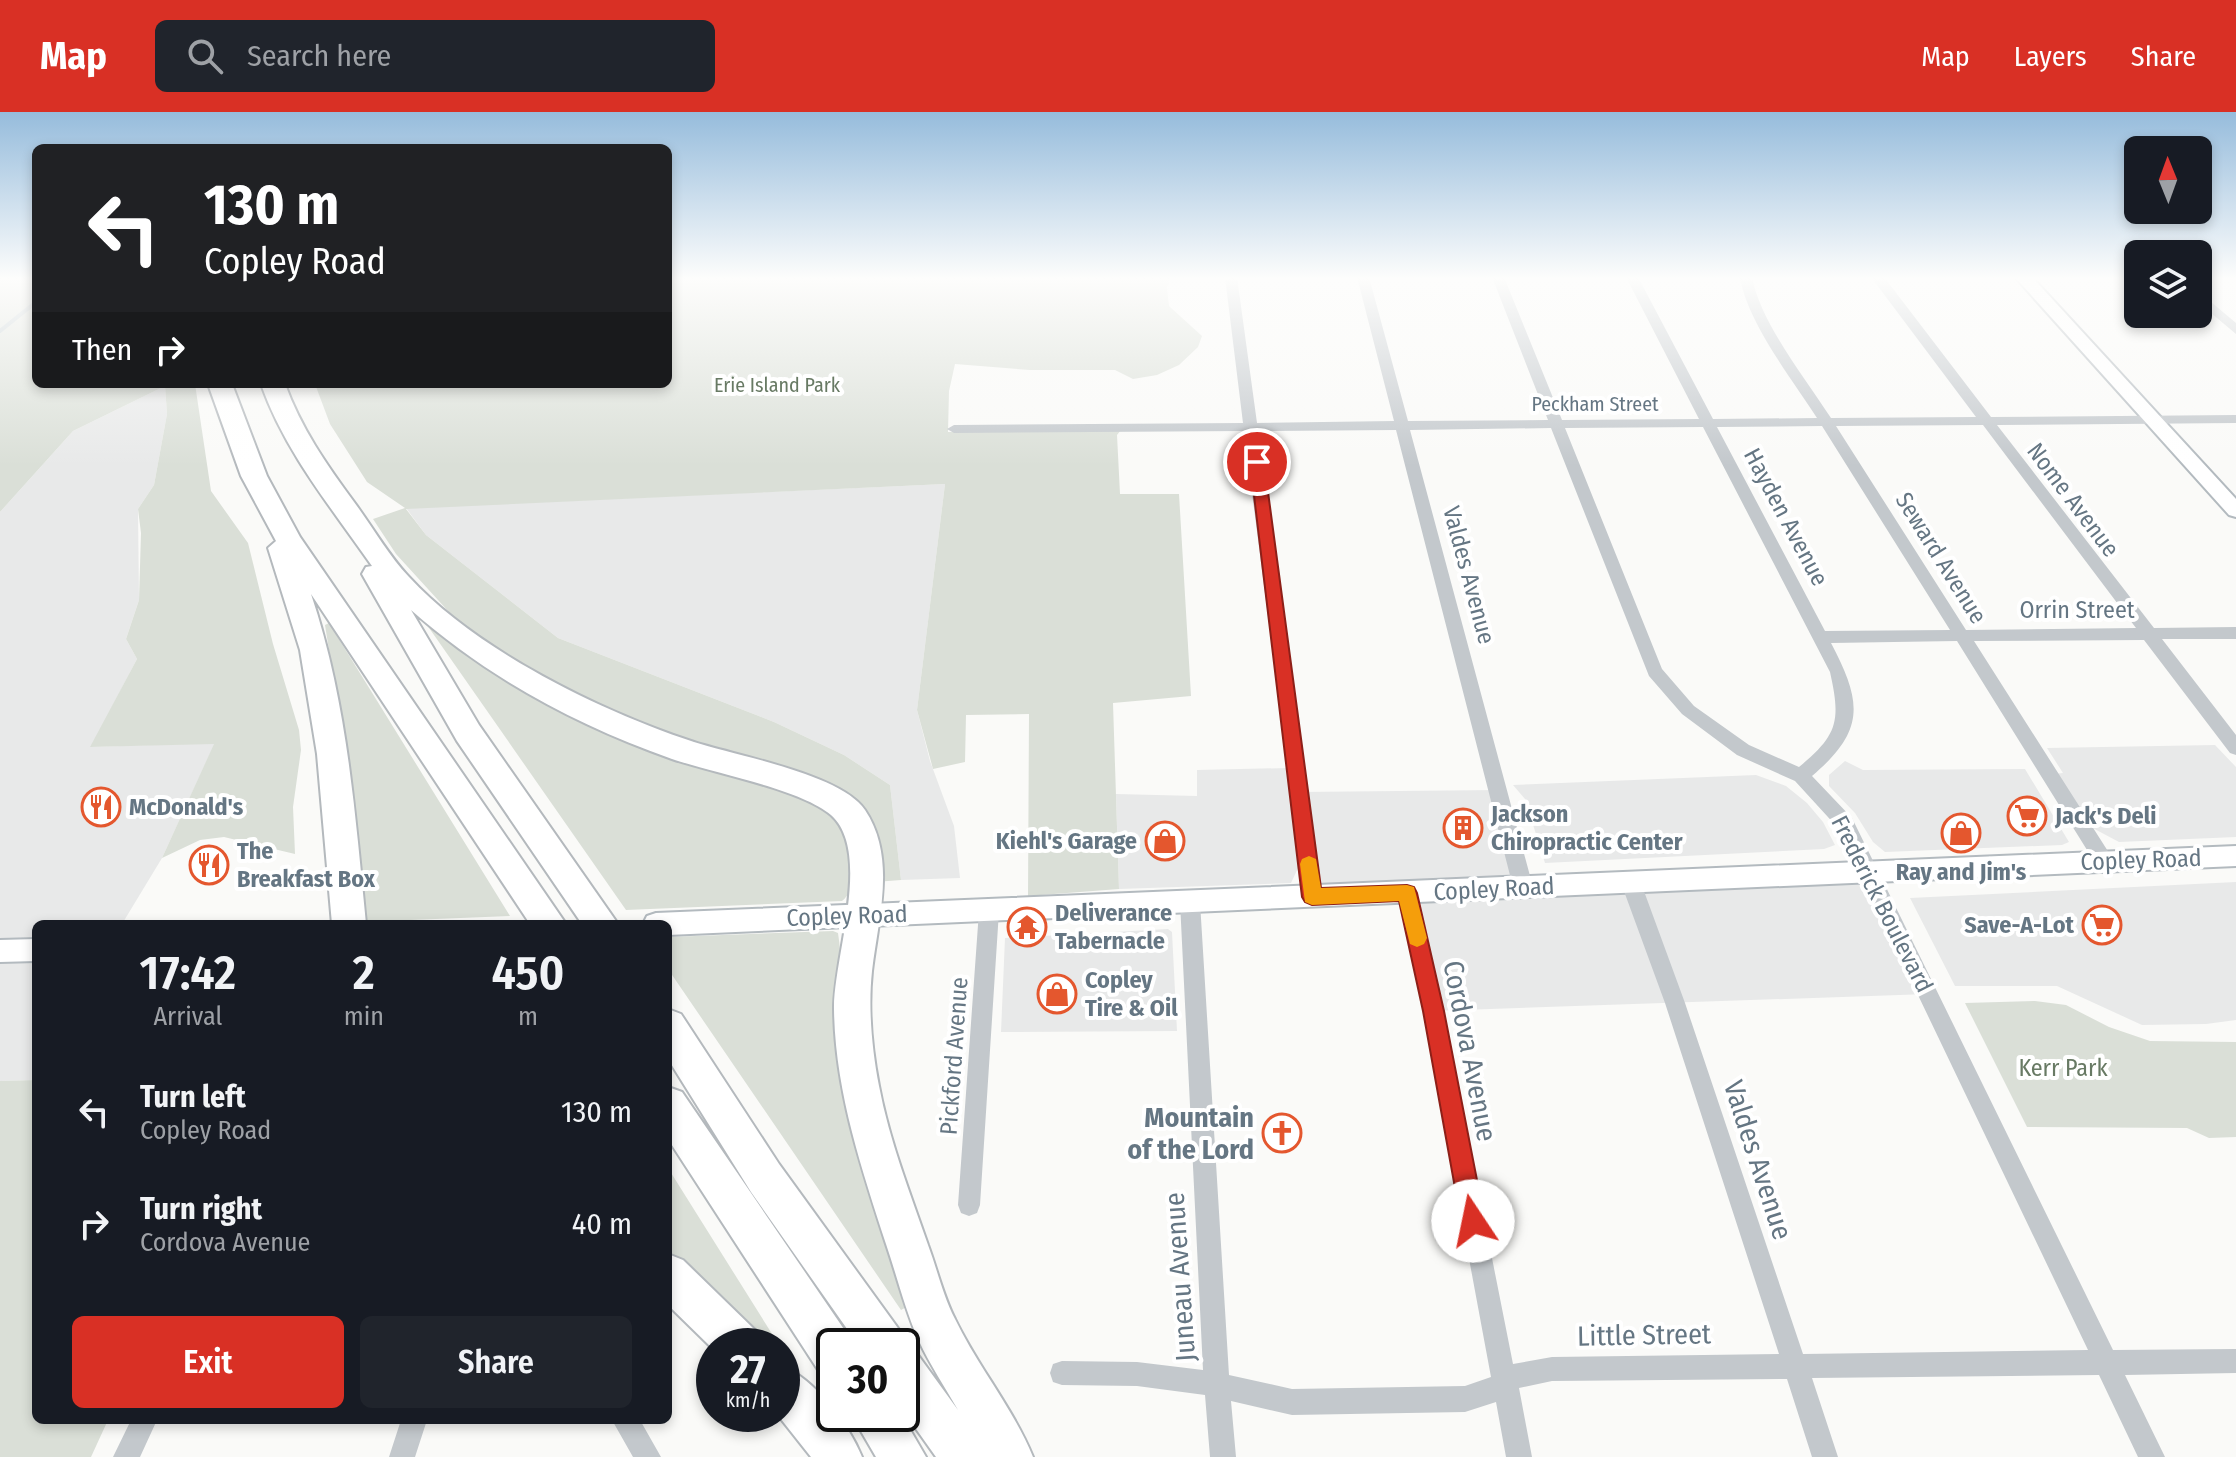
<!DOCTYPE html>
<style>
:root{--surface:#171b24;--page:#20242c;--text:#f1f3f6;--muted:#9ea1a6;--accent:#d93025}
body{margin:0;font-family:"Fira Sans Condensed",sans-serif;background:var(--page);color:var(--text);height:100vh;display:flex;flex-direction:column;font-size:30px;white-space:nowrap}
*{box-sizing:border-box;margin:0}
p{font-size:26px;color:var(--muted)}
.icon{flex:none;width:44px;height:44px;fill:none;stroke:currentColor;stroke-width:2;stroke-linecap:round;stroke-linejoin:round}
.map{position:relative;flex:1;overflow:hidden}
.panel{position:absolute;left:32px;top:808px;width:640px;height:504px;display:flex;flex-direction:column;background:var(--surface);border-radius:12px;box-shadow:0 4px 12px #0003}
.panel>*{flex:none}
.banner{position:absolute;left:32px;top:32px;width:640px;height:244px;border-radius:12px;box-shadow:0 4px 12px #0003;background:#202124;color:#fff;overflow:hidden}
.needle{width:52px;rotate:359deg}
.fabs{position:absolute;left:2124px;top:24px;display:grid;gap:16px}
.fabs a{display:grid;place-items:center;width:88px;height:88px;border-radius:12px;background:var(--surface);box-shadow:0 4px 12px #0003;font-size:40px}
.speed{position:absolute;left:696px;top:1216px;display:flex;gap:16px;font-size:40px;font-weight:700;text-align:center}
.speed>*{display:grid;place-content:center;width:104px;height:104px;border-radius:50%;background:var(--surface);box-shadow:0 4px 12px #0003;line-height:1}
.speed small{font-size:20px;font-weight:400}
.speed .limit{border:4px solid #111;border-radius:12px;background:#fff;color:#111}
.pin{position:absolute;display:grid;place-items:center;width:68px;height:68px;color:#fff;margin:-34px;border:4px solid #fff;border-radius:50%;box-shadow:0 2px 8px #0007}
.me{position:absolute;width:88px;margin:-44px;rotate:349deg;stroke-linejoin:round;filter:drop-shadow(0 0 6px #0008)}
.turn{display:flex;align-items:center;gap:28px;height:168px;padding:0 40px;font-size:36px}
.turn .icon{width:104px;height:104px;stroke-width:2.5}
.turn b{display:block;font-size:56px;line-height:68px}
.then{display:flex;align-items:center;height:76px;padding:0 40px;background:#0003;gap:16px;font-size:30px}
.eta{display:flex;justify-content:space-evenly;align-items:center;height:136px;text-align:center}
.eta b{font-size:48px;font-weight:600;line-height:56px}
.button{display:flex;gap:16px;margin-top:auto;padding:16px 40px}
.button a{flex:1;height:92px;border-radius:12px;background:var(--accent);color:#fff;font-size:32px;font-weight:600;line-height:92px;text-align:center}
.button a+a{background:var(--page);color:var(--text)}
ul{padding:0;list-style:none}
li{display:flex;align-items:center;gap:24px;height:112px;padding:0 40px}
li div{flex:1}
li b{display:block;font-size:30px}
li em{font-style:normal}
header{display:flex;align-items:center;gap:48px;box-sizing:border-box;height:112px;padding:0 40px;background:var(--accent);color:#fff}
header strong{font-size:38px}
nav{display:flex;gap:44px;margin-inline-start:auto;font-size:28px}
.search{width:560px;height:72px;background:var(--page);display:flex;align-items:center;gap:20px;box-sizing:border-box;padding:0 28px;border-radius:12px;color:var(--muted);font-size:30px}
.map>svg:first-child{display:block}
.built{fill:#e8e9e9}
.green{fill:#dadfd7}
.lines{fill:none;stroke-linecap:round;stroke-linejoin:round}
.stream{stroke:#bbc7cb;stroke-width:4}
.secondary-casing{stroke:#b3babf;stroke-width:4}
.motorway-casing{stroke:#b4b9bd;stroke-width:4}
.minor{fill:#c3c8cc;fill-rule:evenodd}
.secondary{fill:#fff;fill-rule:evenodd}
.motorway{fill:#fff;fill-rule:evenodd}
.route{fill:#d93025;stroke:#8d1f18;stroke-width:2}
.slow{fill:#f59e0b}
.labels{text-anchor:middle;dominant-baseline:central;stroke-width:8;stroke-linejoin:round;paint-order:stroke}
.far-park-label{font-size:20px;fill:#687a64;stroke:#fff}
.far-street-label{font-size:20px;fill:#657683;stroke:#fff}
.street-label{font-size:24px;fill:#657683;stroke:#fff}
.poi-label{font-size:24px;font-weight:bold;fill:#657683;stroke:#fff;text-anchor:start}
.park-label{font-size:24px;fill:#687a64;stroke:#fff}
.near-street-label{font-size:28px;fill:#657683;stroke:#fff}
.near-poi-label{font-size:28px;font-weight:bold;fill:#657683;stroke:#fff;text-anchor:end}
</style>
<header>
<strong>Map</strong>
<div class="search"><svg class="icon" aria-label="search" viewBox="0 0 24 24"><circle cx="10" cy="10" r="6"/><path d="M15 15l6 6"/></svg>Search here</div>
<nav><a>Map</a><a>Layers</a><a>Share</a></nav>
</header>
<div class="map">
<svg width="2236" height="1345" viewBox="0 0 2236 1345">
<rect width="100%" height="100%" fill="#fafaf8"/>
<path class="built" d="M 165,274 L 167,302 L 154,373 L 138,397 L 139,488 L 126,527 L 137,547 L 91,635 L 215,631 L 162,746 L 122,812 L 36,812 L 36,825 L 0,827 L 0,400 L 73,319 Z
M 945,372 L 917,598 L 930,649 L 954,714 L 960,766 L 901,768 L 890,673 L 844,643 L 774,610 L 558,526 L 426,423 L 406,396 Z
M 2215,633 L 2236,655 L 2236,725 L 2119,730 L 2087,713 L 2054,662 L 2063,661 L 2047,636 Z
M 1845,649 L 1863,658 L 2025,657 L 2069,730 L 2062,733 L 1885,740 L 1873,730 L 1855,701 L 1829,674 L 1829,663 Z
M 1288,656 L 1299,754 L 1291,771 L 1119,777 L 1116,682 L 1197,684 L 1197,658 Z
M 1756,663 L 1786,674 L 1807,691 L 1823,710 L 1835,733 L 1824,737 L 1545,751 L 1525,687 L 1513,673 Z
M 1498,678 L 1523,775 L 1866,759 L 1928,882 L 1433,899 L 1407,781 L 1312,785 L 1300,680 Z
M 2236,770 L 2236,908 L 2206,912 L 2142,913 L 2057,874 L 1955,874 L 1910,786 Z
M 1168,817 L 1172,820 L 1177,919 L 1001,920 L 1005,826 Z
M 36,843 L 36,968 L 0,969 L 0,844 Z"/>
<path class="green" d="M 0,165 L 36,165 L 36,272 L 195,272 L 211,379 L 248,431 L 273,532 L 299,618 L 301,638 L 293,695 L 295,742 L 224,725 L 200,728 L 162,746 L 214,632 L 90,635 L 137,547 L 126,527 L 139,488 L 141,421 L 138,397 L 154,373 L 167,302 L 165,274 L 73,319 L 0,400 Z
M 668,165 L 1171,165 L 1167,176 L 1169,194 L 1202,224 L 1198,235 L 1179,253 L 1157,263 L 1133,267 L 1115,258 L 1030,258 L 955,252 L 949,279 L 948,320 L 1121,318 L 1117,323 L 1120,382 L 1179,382 L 1191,584 L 1113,591 L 1119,777 L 1028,784 L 1029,602 L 966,603 L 965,650 L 933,657 L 917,598 L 945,372 L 406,397 L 426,423 L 558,526 L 774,610 L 844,643 L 890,673 L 901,768 L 875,770 L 858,695 L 622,606 L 534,561 L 459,511 L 396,442 L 373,407 L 405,396 L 367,370 L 330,312 L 315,272 L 668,272 Z
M 329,511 L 510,804 L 361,810 L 350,668 L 325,513 Z
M 427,513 C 512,580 607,621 709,657 C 744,669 788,670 820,689 C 828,694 846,712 849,720 C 854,737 857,779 842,789 L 626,798 Z
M 833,819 L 838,821 C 844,858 838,895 839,932 C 843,1027 878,1106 914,1191 L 901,1198 L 668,857 L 668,825 Z
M 2035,889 L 2066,893 L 2109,915 L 2150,929 L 2236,930 L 2236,1025 L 2209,1026 L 2187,1016 L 2027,1015 L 1965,891 Z
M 36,968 L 36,1308 L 108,1308 L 91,1345 L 0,1345 L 0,969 Z
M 668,1056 L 779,1233 L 778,1234 L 764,1234 L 724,1187 L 668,1145 Z"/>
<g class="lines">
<path class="stream" d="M 0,219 L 36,190"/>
<defs>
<path id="secondary" d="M 2015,165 L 2032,165 L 2236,387 L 2236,405 L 2229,403 Z
M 2236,734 L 2236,754 L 668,823 L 668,812 L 643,812 L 647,804 L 656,801 Z
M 36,827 L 36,849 L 0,850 L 0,828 Z"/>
<path id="motorway" d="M 208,272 L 232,272 L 267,364 L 300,425 L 566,812 L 530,812 L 311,482 C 347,589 355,700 366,812 L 332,812 L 317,642 L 300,538 L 268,436 L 276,429 L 241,364 Z
M 261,272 L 285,272 C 301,316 326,352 354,390 C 372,414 388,443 409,465 C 476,538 600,599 694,630 C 737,644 841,662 865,698 C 897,746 878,807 872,859 C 868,896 872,938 879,974 C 889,1028 910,1081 928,1133 C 937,1157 943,1184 955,1207 C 978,1255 1013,1296 1033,1345 L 936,1345 L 902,1297 L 902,1234 L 859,1234 L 751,1080 L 668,947 L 668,897 L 681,902 L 779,1052 L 900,1219 L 907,1234 L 905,1238 L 918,1243 L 958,1298 C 945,1275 930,1253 919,1229 C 905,1198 897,1164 886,1132 C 861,1055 835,978 834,897 C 833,847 873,740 831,703 C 801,677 713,661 672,647 C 576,613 488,566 411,498 L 479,613 L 618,812 L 582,812 L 457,629 L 362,462 L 366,455 L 372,454 C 331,395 285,340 261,272 Z
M 668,975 L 682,980 L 850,1226 L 853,1234 L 834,1234 L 834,1264 L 818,1258 L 668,1027 Z
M 668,1142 L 683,1148 L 756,1219 L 763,1234 L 714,1234 L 714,1238 L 668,1193 Z
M 782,1254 C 815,1267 849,1313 862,1345 L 811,1345 L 777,1302 L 782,1302 Z
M 851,1302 L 901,1302 L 926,1345 L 876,1345 Z"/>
</defs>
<use href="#secondary" class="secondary-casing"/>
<use href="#motorway" class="motorway-casing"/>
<path class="minor" d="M 1225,165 L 1237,165 L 1257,311 L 1394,309 L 1357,165 L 1369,165 L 1408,309 L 1548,308 L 1492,165 L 1504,165 L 1562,308 L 1699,307 L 1626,165 L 1638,165 L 1713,307 L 1817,306 C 1792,267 1747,210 1740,165 L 1752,165 C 1760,210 1806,267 1831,306 L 1976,305 L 1871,165 L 1884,165 L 1991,305 L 2236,303 L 2236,311 L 1997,313 L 2154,516 L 2236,515 L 2236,527 L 2162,527 L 2236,623 L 2236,643 L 2230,641 L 2144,528 L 1974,529 L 2111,744 L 2113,749 L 2111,754 L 2104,757 L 2097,754 L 1957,529 L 1831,531 C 1862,590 1866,618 1812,664 L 1852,706 L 2113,1238 L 2236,1237 L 2236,1261 L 2125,1263 L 2165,1345 L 2138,1345 L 2099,1263 L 1812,1266 L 1838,1345 L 1812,1345 L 1787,1267 L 1552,1269 L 1519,1276 L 1532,1345 L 1506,1345 L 1496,1290 L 1465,1300 L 1292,1303 L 1231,1289 L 1236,1345 L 1210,1345 L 1205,1283 L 1137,1274 L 1062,1273 L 1053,1270 L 1050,1261 L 1053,1252 L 1062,1249 L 1137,1250 L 1203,1258 L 1180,790 L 1183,784 L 1190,782 L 1197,784 L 1200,790 L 1229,1263 L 1292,1277 L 1465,1274 L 1491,1265 L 1423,899 L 1397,781 L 1400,775 L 1407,773 L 1414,775 L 1417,781 L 1443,899 L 1513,1252 L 1552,1245 L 1779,1242 L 1665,891 L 1621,771 L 1624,765 L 1631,763 L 1638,765 L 1641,771 L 1685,891 L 1803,1242 L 2088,1238 L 1838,716 L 1795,669 L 1737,643 L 1682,602 L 1649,564 L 1551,316 L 1410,318 L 1533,775 L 1530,781 L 1523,783 L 1516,781 L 1513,775 L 1396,318 L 1258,319 L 1322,785 L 1319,791 L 1312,793 L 1305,791 L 1244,319 L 954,321 L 947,317 L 954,313 L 1243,311 ZM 1983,313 L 2136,516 L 1966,518 L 1836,314 ZM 1822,314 L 1950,518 L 1825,519 L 1717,315 ZM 1703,315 L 1830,560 C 1841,609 1838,623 1799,655 L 1749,633 L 1694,594 L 1662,557 L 1565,316 Z
M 2198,179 L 2236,211 L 2236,222 L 2198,190 Z
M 989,791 L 996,793 L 999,799 L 980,1093 L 977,1101 L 969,1104 L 961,1101 L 958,1093 L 979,799 L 982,793 Z
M 131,1308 L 157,1308 L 140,1345 L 113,1345 Z
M 401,1308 L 427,1308 L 415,1345 L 389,1345 Z
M 612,1308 L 640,1308 L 661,1345 L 633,1345 Z"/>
<use href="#secondary" class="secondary"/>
<use href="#motorway" class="motorway"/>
</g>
<linearGradient id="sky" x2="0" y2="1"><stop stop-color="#96bcdc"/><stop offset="0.47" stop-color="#fdfdfc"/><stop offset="1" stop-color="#fdfdfc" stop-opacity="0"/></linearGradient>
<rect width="2236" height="354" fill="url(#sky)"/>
<path class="route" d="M 1257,346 L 1264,350 L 1321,776 L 1407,773 L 1414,775 L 1417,781 L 1444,899 L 1485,1109 L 1481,1117 L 1473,1121 L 1465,1117 L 1461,1109 L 1423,899 L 1399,789 L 1312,793 L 1305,790 L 1302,785 L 1250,350 Z"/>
<path class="slow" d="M 1309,744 L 1316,747 L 1321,776 L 1407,773 L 1414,775 L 1427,826 L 1424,832 L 1417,835 L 1410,832 L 1399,789 L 1312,793 L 1305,790 L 1300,752 L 1302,747 Z"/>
<defs>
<symbol id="restaurant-ring" viewBox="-11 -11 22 22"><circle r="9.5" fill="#fff" stroke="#e4572e" stroke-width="1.5"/><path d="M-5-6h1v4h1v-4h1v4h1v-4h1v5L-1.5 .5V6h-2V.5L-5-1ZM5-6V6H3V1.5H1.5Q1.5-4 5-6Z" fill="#e4572e"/></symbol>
<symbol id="supermarket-ring" viewBox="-11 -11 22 22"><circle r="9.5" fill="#fff" stroke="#e4572e" stroke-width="1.5"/><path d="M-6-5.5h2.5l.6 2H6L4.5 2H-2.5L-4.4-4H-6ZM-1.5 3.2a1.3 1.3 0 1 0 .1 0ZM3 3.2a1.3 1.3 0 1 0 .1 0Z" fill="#e4572e"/></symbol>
<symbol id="building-ring" viewBox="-11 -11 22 22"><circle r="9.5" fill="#fff" stroke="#e4572e" stroke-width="1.5"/><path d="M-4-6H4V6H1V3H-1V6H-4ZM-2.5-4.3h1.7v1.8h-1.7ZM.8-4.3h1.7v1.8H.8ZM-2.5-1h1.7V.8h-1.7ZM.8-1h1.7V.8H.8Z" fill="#e4572e"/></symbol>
<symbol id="shop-ring" viewBox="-11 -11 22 22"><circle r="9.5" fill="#fff" stroke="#e4572e" stroke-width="1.5"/><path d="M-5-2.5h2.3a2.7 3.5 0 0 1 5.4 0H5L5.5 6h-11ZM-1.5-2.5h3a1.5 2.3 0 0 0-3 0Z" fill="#e4572e"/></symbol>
<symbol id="temple-ring" viewBox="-11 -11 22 22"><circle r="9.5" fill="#fff" stroke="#e4572e" stroke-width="1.5"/><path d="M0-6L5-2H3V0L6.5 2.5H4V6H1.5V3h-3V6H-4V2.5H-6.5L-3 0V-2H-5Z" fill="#e4572e"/></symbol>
<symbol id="church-ring" viewBox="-11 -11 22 22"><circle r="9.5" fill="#fff" stroke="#e4572e" stroke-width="1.5"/><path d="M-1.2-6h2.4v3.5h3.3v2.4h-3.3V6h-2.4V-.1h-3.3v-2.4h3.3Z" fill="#e4572e"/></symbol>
</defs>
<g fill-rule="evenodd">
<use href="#restaurant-ring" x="79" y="673" width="44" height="44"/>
<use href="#supermarket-ring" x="2005" y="682" width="44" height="44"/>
<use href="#building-ring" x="1441" y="694" width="44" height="44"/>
<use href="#shop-ring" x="1939" y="699" width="44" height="44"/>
<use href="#shop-ring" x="1143" y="707" width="44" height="44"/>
<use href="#restaurant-ring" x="187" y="731" width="44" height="44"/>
<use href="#supermarket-ring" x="2080" y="791" width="44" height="44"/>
<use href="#temple-ring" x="1005" y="793" width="44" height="44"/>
<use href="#shop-ring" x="1035" y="860" width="44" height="44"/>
<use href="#church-ring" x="1260" y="999" width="44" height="44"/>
</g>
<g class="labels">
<g class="far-park-label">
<text x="777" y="273">Erie Island Park</text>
</g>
<g class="far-street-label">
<text x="1595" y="292">Peckham Street</text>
</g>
<g class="street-label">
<text transform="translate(2073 388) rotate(53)">Nome Avenue</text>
<text transform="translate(1786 405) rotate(62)">Hayden Avenue</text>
<text transform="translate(1941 446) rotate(58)">Seward Avenue</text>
<text transform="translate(1469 463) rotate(75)">Valdes Avenue</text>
<text x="2077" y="498">Orrin Street</text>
<text transform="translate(2141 748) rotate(-2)">Copley Road</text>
<text transform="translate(1494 777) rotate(-3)">Copley Road</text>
<text transform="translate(1882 792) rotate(63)">Frederick Boulevard</text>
<text transform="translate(847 804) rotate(-2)">Copley Road</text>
<text transform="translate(954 944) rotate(-86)">Pickford Avenue</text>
</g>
<g class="poi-label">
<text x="129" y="695">McDonald's</text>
<text x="1491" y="702">Jackson<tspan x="1491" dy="28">Chiropractic Center</tspan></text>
<text x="2055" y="704">Jack's Deli</text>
<text x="1137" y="729" text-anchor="end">Kiehl's Garage</text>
<text x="237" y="739">The<tspan x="237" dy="28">Breakfast Box</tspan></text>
<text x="1961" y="760" text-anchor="middle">Ray and Jim's</text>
<text x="1055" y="801">Deliverance<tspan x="1055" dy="28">Tabernacle</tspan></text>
<text x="2074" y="813" text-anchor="end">Save-A-Lot</text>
<text x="1085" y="868">Copley<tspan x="1085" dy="28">Tire &amp; Oil</tspan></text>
</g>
<g class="park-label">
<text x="2063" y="956">Kerr Park</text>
</g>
<g class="near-street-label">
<text transform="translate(1470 939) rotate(79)">Cordova Avenue</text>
<text transform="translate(1758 1048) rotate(72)">Valdes Avenue</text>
<text transform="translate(1180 1165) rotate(-94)">Juneau Avenue</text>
<text transform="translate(1644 1223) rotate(-1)">Little Street</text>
</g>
<g class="near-poi-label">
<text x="1254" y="1005">Mountain<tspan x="1254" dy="32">of the Lord</tspan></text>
</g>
</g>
</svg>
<div class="fabs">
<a><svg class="needle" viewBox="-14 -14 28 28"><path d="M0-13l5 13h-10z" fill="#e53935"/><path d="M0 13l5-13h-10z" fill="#9ea1a6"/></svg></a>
<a><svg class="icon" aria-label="layers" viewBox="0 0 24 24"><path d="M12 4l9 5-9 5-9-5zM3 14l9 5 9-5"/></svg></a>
</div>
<div class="speed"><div>27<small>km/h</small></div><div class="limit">30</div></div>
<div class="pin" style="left:1257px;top:350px;background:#d93025"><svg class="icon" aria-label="arrive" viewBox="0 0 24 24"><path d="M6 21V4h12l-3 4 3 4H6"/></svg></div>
<svg class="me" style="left:1473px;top:1109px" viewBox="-20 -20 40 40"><circle r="19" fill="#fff"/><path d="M0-13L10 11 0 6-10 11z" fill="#d93025"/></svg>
<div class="banner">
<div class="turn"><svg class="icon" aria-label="left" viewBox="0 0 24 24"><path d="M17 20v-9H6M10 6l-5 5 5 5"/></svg><div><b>130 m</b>Copley Road</div></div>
<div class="then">Then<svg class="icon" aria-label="right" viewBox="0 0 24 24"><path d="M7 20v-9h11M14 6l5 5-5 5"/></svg></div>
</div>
<section class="panel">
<div class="eta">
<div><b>17:42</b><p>Arrival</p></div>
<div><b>2</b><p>min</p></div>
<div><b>450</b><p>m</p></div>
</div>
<ul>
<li><svg class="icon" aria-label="left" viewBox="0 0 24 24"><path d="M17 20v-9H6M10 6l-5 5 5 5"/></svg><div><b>Turn left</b><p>Copley Road</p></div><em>130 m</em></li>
<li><svg class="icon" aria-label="right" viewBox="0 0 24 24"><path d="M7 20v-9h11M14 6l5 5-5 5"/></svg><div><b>Turn right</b><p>Cordova Avenue</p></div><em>40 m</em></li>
</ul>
<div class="button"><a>Exit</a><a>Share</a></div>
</section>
</div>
